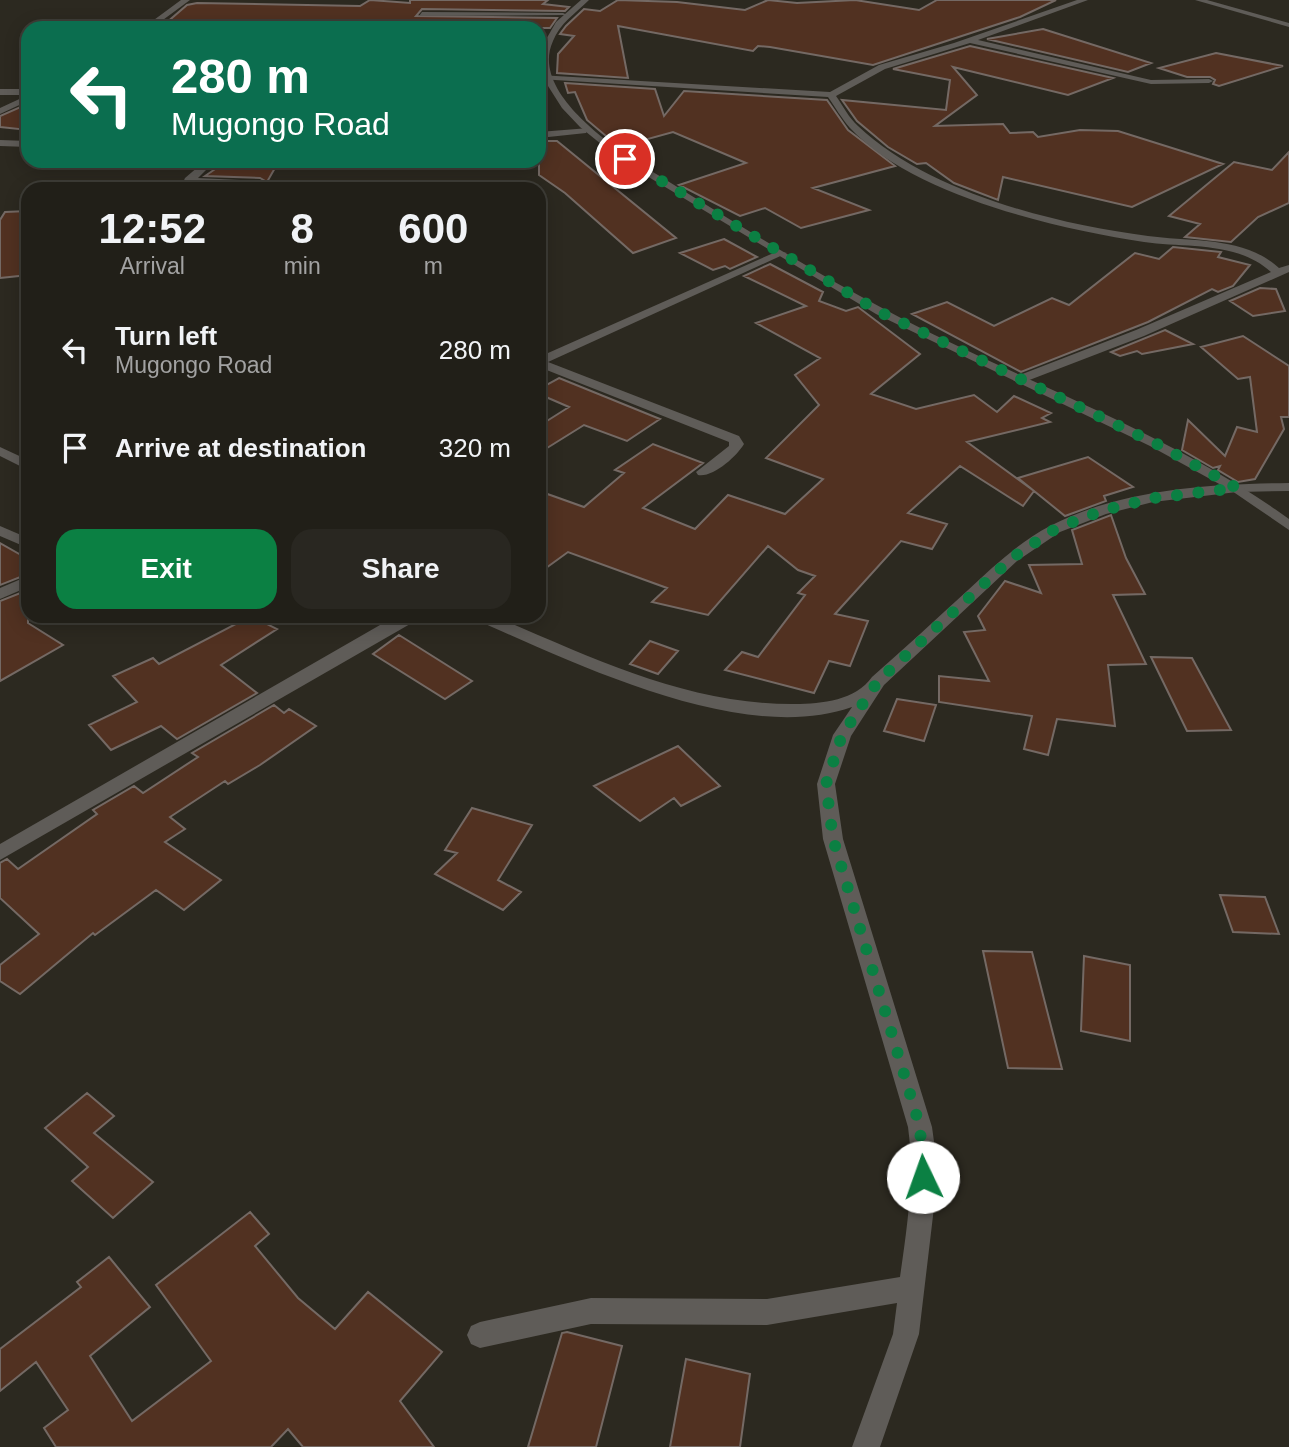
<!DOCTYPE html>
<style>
:root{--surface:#211f18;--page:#292721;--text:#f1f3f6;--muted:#a2a2a2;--line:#3e3d37;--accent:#0b8043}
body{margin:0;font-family:Helvetica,sans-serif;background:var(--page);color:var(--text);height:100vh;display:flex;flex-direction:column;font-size:26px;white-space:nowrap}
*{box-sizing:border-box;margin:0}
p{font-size:23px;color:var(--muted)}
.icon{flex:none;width:38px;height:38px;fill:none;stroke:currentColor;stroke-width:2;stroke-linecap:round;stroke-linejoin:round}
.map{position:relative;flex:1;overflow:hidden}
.details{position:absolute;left:21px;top:182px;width:525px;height:441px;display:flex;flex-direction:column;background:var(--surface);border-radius:21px;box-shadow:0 4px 18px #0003,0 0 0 2px var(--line)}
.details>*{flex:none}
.hud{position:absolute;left:21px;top:21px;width:525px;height:147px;border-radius:21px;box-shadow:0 4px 18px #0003,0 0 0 2px var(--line);background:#0b6e4f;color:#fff;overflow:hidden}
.pin{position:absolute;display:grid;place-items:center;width:60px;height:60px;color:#fff;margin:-30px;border:4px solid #fff;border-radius:50%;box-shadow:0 2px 7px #0007}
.me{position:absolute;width:77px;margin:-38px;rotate:357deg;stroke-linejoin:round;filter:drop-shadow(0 0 5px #0008)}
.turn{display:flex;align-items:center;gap:24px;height:147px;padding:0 35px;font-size:32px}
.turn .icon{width:91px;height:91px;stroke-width:2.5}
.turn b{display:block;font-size:49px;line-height:60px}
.eta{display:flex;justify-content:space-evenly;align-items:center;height:119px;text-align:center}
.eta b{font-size:42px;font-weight:800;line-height:49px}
.action{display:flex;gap:14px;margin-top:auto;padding:14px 35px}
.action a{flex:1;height:80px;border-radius:21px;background:var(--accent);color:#fff;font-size:28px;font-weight:800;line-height:80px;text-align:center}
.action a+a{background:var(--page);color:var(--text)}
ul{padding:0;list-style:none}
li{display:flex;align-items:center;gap:21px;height:98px;padding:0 35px}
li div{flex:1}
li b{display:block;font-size:26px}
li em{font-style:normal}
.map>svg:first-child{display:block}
.building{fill:#513121;stroke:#746964;stroke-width:2}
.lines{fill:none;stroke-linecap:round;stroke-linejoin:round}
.minor{fill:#5f5c58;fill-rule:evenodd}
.tertiary{fill:#5f5c58;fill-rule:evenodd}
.route{stroke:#0b8043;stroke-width:12;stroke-dasharray:0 21.6}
</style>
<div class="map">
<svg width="1289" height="1447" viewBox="0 0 1289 1447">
<rect width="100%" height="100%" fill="#2c2920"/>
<path class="building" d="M 370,0 L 410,3 L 410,0 L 548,0 L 543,4 L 569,7 L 565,11 L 422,9 L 416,16 L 557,18 L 550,28 L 417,28 L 418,24 L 354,23 L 350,28 L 233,28 L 165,24 L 187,5 L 197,3 L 360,6 Z
M 618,0 L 677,2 L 745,10 L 768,0 L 797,3 L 855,0 L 919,10 L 937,0 L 1056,0 L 1020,17 L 873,65 L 770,47 L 758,46 L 753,51 L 618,26 L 628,78 L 557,73 L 558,54 L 574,36 L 560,34 L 566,26 L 584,9 L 600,11 Z
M 1043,29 L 1151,63 L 1128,72 L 987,39 Z
M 970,46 L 1113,78 L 1068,95 L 953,67 L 977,95 L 935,126 L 1003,124 L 1010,133 L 1033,132 L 1038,137 L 1080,130 L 1118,131 L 1223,164 L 1132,207 L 1003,177 L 998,200 L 954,183 L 926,163 L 917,164 L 888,147 L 857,121 L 842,100 L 946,110 L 950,80 L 893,69 Z
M 1216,53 L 1283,66 L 1219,86 L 1213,84 L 1215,80 L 1210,77 L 1187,77 L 1159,68 Z
M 565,83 L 655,89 L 664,116 L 684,91 L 827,100 L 848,130 L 895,166 L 813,188 L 869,210 L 801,228 L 765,208 L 740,216 L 679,185 L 746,163 L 673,132 L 619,147 L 587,120 L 575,92 L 568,93 Z
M 25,105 L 28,106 L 28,130 L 0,127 L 0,116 Z
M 539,141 L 557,141 L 676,238 L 633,253 L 565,193 L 539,175 Z
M 1289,152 L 1289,203 L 1258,217 L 1231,242 L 1185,237 L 1200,224 L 1169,216 L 1234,162 L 1272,170 Z
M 227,161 L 279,161 L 267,182 L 260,178 L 205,176 Z
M 28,211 L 28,275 L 0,278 L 0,220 L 5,212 Z
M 724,239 L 757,257 L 730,269 L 725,266 L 713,270 L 680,253 Z
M 1173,247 L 1221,252 L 1218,257 L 1250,265 L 1233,286 L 1218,292 L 1212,289 L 1148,322 L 1021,372 L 912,314 L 947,302 L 994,326 L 1052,298 L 1069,305 L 1135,253 L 1159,259 Z
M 770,264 L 823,292 L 819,301 L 846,311 L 858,307 L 920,354 L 871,394 L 916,409 L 974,395 L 997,412 L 1014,396 L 1051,413 L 1042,418 L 1050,422 L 967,442 L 1034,491 L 1023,506 L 960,466 L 908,513 L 947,524 L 932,549 L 901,541 L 835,614 L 868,621 L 850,666 L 829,661 L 814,693 L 725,670 L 742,652 L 758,657 L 805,595 L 798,593 L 815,576 L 798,570 L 768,546 L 708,615 L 652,602 L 667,588 L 568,552 L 539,573 L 539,491 L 584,507 L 624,473 L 615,470 L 653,444 L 703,463 L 643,508 L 695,529 L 728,495 L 785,514 L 823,479 L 766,458 L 819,405 L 795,375 L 820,358 L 756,323 L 806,306 L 744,276 Z
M 1260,288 L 1276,289 L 1285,311 L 1253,316 L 1230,301 Z
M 1165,330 L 1193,344 L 1142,354 L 1137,351 L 1120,356 L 1111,352 Z
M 1243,336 L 1289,366 L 1289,417 L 1281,417 L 1284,429 L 1255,479 L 1238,482 L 1218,470 L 1220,466 L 1213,468 L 1182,450 L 1188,420 L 1225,456 L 1237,427 L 1257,432 L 1250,377 L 1238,379 L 1201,347 Z
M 559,378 L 660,419 L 627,441 L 584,425 L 539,453 L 539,426 L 569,407 L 539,394 L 539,389 Z
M 1088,457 L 1133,487 L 1104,496 L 1106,501 L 1065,516 L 1018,478 Z
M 1111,515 L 1126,558 L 1145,594 L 1113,595 L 1146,664 L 1108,665 L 1115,726 L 1057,719 L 1048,755 L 1024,749 L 1032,716 L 939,702 L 939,676 L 989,681 L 964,632 L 985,630 L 978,616 L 1005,581 L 1041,593 L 1029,565 L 1082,564 L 1072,530 Z
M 0,543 L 28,559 L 28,574 L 0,585 Z
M 28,590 L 28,623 L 63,645 L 0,681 L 0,601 Z
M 251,616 L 277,629 L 221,665 L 257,693 L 177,739 L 161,726 L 111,750 L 89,725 L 137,702 L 113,676 L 153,658 L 159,664 Z
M 399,635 L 472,681 L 445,699 L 373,654 Z
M 650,641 L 678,651 L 658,674 L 630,664 Z
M 1151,657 L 1192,658 L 1231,730 L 1187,731 Z
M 897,699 L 936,705 L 924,741 L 884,731 Z
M 274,705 L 284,713 L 289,709 L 316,726 L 260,765 L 228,784 L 225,781 L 170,817 L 185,829 L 165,842 L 221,880 L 184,910 L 156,890 L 95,935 L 93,933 L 20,994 L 0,981 L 0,965 L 39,934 L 0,898 L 0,863 L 7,859 L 18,869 L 97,814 L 93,810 L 134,786 L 143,793 L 198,757 L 192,753 Z
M 678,746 L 720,786 L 681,806 L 674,798 L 640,821 L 594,786 Z
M 472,808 L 532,825 L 498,880 L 521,892 L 503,910 L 435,874 L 457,853 L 445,850 Z
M 1220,895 L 1265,897 L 1279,934 L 1233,932 Z
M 983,951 L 1032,952 L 1062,1069 L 1008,1068 Z
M 1084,956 L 1130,965 L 1130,1041 L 1081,1031 Z
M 87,1093 L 114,1116 L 94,1133 L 153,1182 L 113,1218 L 72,1181 L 88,1167 L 45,1128 Z
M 250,1212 L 269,1234 L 255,1246 L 298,1298 L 335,1329 L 368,1292 L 442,1352 L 400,1401 L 434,1447 L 303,1447 L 288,1429 L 271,1447 L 56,1447 L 44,1428 L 68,1410 L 36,1362 L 0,1391 L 0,1349 L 81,1287 L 77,1282 L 109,1257 L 150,1307 L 90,1356 L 132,1421 L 211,1361 L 156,1285 Z
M 567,1332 L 622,1346 L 596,1447 L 528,1447 L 562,1333 Z
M 686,1359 L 750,1374 L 740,1447 L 670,1447 Z"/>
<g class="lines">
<path class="minor" d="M 181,0 L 190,0 L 152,28 L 143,28 Z
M 1077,0 L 1088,0 L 978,40 L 1151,80 L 1209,79 L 1213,81 L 1209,83 L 1151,84 L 970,43 L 885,69 L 836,96 C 843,106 849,118 858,126 C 928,192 1054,224 1148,236 C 1192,242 1244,236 1279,268 L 1289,265 L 1289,272 L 1144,336 L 1019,384 L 1013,380 L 1015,377 L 1136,330 L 1271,272 C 1237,241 1186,248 1144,242 C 1056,229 912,195 850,128 C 842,119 835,107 828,97 L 539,79 L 539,75 L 830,92 L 879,65 L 954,43 Z
M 1195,0 L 1207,0 L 1289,23 L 1289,27 Z
M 422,12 L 563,13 L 567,15 L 419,16 Z
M 0,89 L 28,89 L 28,95 L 0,95 Z
M 28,95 L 28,101 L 0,114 L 0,108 Z
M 589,128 L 586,133 L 539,138 L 539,132 Z
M 0,140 L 28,141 L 28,147 L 0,146 Z
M 205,161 L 215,161 L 198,178 L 260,181 L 265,184 L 260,187 L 192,183 L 187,187 L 181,187 L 185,178 Z
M 778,251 L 787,253 L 548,362 L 739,436 L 744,444 C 737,456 713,478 698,475 L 696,472 L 729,446 L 729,442 L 539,367 L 539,357 Z
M 0,447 L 28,460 L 28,470 L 0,456 Z
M 1289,483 L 1289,491 L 1237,492 L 1153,502 L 1106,514 L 1060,532 L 1017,561 L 884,685 L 851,736 L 835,784 L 843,839 L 932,1127 L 936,1156 L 935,1199 L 919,1334 L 880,1447 L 852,1447 L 893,1334 L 897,1303 L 767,1325 L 591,1324 L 480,1348 L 471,1344 L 467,1335 L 471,1326 L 480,1322 L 591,1298 L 767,1299 L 900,1277 C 907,1227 915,1178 908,1127 L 823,839 L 817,784 L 833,735 L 852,707 C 742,746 575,663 474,619 L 472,616 L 494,616 C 591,657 687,705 795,704 C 822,704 856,700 872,677 C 904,649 935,620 967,591 C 992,568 1019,542 1050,526 C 1121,489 1210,484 1289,483 Z
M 0,526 L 28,538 L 28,548 L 0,536 Z
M 28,576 L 28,587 L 0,599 L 0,588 Z
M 402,616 L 424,616 L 0,860 L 0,844 L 380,625 Z"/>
<path class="tertiary" d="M 581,0 L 589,0 C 575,14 560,23 553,41 C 532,87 597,134 628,157 C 713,208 797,263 884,309 C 1018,381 1165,429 1289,519 L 1289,530 L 1232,491 L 1150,446 L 876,314 L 622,161 L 580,127 L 562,108 L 548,86 L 541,65 L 544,43 L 556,22 Z"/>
</g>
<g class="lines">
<path class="route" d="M 625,159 L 880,312 L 1155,443 L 1237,488 L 1153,498 L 1101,511 L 1055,529 L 1012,558 L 878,681 L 842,735 L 826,784 L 833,839 L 920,1127 L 923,1177"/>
</g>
</svg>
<div class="pin" style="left:625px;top:159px;background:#d93025"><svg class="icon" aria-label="arrive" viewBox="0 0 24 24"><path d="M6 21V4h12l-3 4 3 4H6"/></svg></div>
<svg class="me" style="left:923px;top:1177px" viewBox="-20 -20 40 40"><circle r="19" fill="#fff"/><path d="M0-13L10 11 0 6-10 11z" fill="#0b8043"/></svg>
<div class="hud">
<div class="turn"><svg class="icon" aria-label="left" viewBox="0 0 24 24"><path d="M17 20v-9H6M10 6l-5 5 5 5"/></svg><div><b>280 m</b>Mugongo Road</div></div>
</div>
<section class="details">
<div class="eta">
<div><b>12:52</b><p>Arrival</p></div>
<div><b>8</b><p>min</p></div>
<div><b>600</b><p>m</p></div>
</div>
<ul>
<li><svg class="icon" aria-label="left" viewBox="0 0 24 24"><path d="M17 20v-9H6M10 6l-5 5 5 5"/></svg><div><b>Turn left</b><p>Mugongo Road</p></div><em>280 m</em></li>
<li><svg class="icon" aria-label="arrive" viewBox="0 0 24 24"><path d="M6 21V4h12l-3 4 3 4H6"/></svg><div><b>Arrive at destination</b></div><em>320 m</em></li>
</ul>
<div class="action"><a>Exit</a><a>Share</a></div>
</section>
</div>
